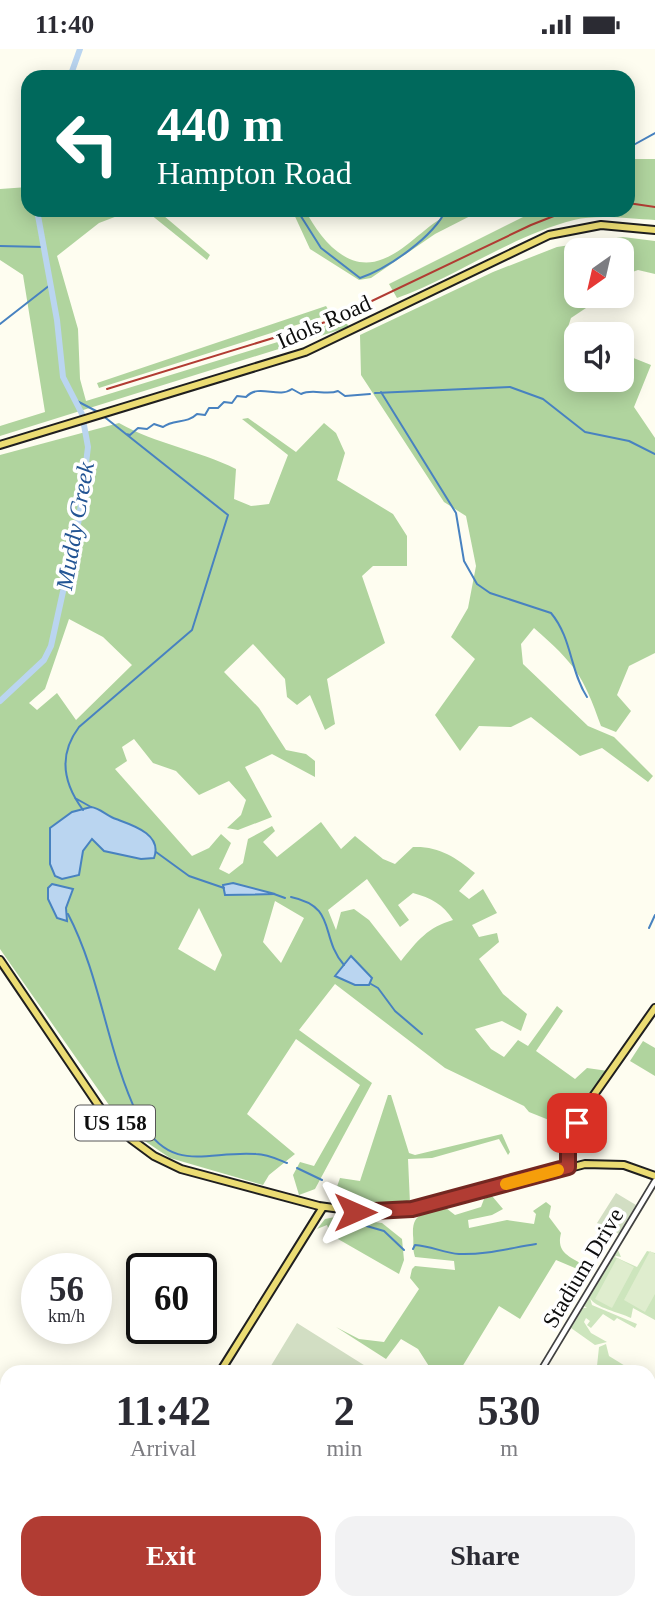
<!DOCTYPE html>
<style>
:root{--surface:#fff;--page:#f2f2f3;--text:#2b2b33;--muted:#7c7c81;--accent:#b13c33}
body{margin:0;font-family:"Times New Roman",serif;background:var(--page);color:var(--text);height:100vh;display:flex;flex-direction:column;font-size:26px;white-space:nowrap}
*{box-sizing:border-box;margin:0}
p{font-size:23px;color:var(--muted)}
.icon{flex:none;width:38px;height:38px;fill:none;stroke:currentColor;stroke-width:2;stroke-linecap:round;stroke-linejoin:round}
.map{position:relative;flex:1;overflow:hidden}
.drawer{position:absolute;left:0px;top:1316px;width:656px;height:245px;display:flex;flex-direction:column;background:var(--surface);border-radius:21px 21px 0 0;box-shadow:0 4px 18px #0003}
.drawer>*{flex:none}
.top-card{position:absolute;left:21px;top:21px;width:614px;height:147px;border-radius:21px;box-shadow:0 4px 18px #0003;background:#00695c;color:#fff;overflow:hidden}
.needle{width:46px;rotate:214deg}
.buttons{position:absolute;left:564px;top:189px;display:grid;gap:14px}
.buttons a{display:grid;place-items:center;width:70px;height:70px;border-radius:14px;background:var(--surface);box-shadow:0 4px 18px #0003;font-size:35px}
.speed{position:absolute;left:21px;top:1204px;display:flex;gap:14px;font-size:35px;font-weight:700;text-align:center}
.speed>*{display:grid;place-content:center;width:91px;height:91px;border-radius:50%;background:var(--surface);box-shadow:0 4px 18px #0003;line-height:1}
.speed small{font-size:18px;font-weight:400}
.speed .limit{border:4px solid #111;border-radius:10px;background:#fff;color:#111}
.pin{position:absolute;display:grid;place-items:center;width:60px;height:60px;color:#fff;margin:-30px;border-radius:14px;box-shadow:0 4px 10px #0006}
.me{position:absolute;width:77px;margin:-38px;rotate:90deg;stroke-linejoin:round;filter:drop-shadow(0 0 5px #0008)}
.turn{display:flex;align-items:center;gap:24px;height:147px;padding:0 21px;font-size:32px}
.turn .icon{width:91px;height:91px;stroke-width:2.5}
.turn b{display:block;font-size:49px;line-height:60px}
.eta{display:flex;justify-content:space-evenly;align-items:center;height:119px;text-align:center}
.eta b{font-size:42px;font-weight:800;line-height:49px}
.action{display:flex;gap:14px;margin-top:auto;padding:14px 21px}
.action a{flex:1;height:80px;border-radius:21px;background:var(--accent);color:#fff;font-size:28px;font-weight:800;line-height:80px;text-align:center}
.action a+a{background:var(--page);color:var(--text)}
.status{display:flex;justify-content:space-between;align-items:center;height:49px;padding:0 35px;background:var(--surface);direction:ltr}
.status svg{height:19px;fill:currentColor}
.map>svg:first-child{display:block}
.green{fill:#cde5bd}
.forest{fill:#b0d49e;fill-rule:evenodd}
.cemetery{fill:#d2dec3}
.pitch{fill:#dfedce}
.water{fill:#bad5f0;stroke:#4882c0;stroke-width:2}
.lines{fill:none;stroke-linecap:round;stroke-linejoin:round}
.stream{stroke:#4882c0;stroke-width:2}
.river{stroke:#bad5f0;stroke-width:6}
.minor-casing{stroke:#414141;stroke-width:8}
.major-casing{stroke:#1f1f1f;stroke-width:10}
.minor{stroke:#fff;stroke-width:4.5}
.major{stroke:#ebdc73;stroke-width:6}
.rail{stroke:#b13c33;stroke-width:2}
.route-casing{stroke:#732721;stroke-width:18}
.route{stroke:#b13c33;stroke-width:12}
.slow{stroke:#f59e0b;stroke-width:12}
.labels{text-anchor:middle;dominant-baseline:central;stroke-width:7;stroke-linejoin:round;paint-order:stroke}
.shield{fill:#fff;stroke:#565656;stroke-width:2}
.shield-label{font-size:21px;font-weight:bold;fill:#0e0e0e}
.street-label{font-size:23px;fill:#0e0e0e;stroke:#fff}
.water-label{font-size:24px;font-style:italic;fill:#235594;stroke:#fff}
</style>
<div class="status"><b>11:40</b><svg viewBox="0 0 49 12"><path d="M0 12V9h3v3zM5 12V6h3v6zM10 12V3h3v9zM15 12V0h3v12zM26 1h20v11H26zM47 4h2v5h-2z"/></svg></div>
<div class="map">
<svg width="655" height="1561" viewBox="0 0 655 1561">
<rect width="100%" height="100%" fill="#fefdf0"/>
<path class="green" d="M 618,1201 L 621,1208 L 616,1207 L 615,1208 L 637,1218 L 647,1202 L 655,1204 L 655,1271 L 633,1259 L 631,1269 C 619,1263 595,1259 590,1249 L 592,1256 L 637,1275 L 635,1279 L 617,1269 L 614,1272 L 603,1265 L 591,1279 L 587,1276 L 590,1272 L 586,1269 L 584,1273 L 591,1284 L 607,1293 L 595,1296 L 571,1279 L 583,1259 L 587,1259 L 584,1257 Z
M 606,1295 L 609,1307 L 635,1323 L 611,1323 L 597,1317 L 599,1298 Z
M 575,1554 L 630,1554 L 627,1561 L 571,1561 Z"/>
<path class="forest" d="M 628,110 L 655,110 L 655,171 C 630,170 599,165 574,171 C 511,187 458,227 397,249 L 389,235 L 527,166 L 530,161 L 628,161 Z
M 28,138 L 28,161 L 133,161 L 99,174 L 57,207 L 78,280 L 80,330 L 86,352 L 294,288 L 344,270 L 349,278 L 0,387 L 0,377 L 45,363 L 23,226 L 0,211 L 0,140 Z
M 145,161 L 157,161 L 210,206 L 207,211 Z
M 292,161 L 305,161 C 320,189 347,225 383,210 C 409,200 428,173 455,162 C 462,159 473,161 482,161 L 435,185 L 371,229 L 359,231 L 310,200 Z
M 623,188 L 655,192 L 655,225 L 638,221 L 621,227 L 621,201 L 576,201 L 576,247 L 604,247 L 571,269 L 567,281 L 576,285 L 576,331 L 621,331 L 621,304 L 651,316 L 634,358 L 655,389 L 655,604 L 629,617 L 617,646 L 631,662 L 616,683 L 601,677 C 583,626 575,615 534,579 L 521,595 L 523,615 L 588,677 L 614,688 L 653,727 L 648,733 L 602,699 L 580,707 L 531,668 L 511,678 L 479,677 L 460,702 L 435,666 L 475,610 L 451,588 L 468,559 L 476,517 L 466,467 L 444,453 L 361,326 L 360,286 L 493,223 L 557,198 Z
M 326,257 L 331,265 L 99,339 L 97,334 Z
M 248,369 L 296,403 L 324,374 L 336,384 L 345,404 L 337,431 L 393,465 L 407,487 L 407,517 L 373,517 L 362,527 L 385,594 L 327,630 L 335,675 L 325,681 L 310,646 L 297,656 L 287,648 L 285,630 L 253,595 L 224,623 L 259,659 L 286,701 L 306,705 L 315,712 L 315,728 L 272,705 L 245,718 L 272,768 L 238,781 L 227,779 L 241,766 L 246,751 L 229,732 L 199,746 L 176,722 L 153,714 L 134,690 L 122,698 L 127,712 L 115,720 L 192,807 L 209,799 L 221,785 L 231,794 L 219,820 L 229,825 L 243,814 L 248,790 L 272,777 L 275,782 L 263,793 L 277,808 L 321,773 L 341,800 L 355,787 L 383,810 L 395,815 L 413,798 C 439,797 455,808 475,824 L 459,842 L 469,850 L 483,840 L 497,864 L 472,876 L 479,888 L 497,884 L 499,893 L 479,910 L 503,945 L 527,965 L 521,982 L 502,972 L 475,980 L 491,1000 L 504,1008 L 518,991 L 528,997 L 557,957 L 563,962 L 536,1002 L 575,1030 L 587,1019 L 608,1022 L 564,1077 L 529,1063 L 524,1057 L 445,1019 L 335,935 L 299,981 L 372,1034 L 315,1140 L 299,1146 L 293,1126 L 300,1113 L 314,1117 L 360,1036 L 296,990 L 247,1065 L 295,1105 L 269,1126 L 263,1136 L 170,1109 L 133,1084 L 109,1056 L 0,900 L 0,406 L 119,374 C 156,395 198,401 236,420 L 234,450 L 251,457 L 269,455 L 288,406 L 242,370 ZM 69,570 L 103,588 L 132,616 L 76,671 L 57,644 L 37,661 L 29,654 L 45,640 ZM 367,830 L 400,878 L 409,871 L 398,856 L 413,844 C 431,849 443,855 453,871 C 428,878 417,892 401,912 L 369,871 L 354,860 L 341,863 L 336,881 L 328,861 ZM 275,852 L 304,869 L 281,914 L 263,893 ZM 199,859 L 222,906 L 215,922 L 178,900 Z
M 643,992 L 655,999 L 655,1027 L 630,1012 Z
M 388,1046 L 391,1046 L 409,1104 L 415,1106 L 502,1085 L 510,1103 L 508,1106 L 499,1090 L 432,1109 L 408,1110 L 410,1154 L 367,1159 L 332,1152 L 340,1129 L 360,1132 Z
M 492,1147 L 503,1160 L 492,1166 L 468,1171 L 469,1179 L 507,1171 L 534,1175 L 536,1165 L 533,1162 L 546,1153 L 551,1157 L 549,1168 L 561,1184 C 556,1204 569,1207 585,1217 L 582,1222 L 556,1211 L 520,1270 L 499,1257 L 459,1323 L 432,1322 L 418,1300 L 401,1290 L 386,1310 L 336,1278 L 359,1290 L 384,1293 L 419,1240 L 410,1229 L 412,1220 L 415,1217 L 455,1221 L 454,1212 L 415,1208 C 412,1198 414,1195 413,1186 C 412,1162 425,1165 446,1159 L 455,1166 L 481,1158 L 484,1150 Z
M 335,1168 L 382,1174 L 402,1190 L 404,1211 L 399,1225 L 331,1186 L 327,1176 L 317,1180 L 325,1170 Z
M 263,1554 L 305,1554 L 313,1561 L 261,1561 Z"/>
<path class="cemetery" d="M 616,1144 L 636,1156 L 619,1185 L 597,1174 Z
M 297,1274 L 375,1323 L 274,1323 L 269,1320 Z"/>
<path class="pitch" d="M 650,1202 L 655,1205 L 655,1245 L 645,1263 L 624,1251 Z
M 617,1209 L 634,1218 L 612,1259 L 595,1250 Z"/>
<path class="water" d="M 91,758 C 100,759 107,767 116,770 C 132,776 163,785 154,809 L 141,810 L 104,802 L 92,790 L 83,802 L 79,826 L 62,830 L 55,827 L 50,815 L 50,779 L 72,763 Z
M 233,834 L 275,845 L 225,846 L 223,836 Z
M 52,835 L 73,840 L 66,859 L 67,872 L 57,869 L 48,850 L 48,839 Z
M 351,907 L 372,929 L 369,936 L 355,936 L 335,927 Z"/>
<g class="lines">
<path class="stream" d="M 628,99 L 655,84
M 297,161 L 321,199 L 360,229 C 389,219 433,188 446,161
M 0,197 L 44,198
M 0,275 L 50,236
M 381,343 L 456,464 L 464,512 L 477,535 L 490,544 L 551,564 C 572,589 570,622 587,648
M 375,344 L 510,338 L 543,350 L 585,383 L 629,392 L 655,405
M 77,352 L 98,363
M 126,385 L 130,386 L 138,379 L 147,380 L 154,375 L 163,378 C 173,370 187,375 197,365 L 205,366 L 209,359 L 218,359 L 224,353 L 232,354 L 237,347 L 246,348 C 259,334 278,350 292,340 L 301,345 C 313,339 326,347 338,342 L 345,347 L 370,345
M 75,749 L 91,758
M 83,761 C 63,734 58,706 79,678 L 192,581 L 228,466 L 102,366
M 156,803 L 189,827 L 224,839
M 274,845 L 285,849
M 291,848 C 338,858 319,887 344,916
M 68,865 C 101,928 107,1003 138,1067
M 649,879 L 655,866
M 371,935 L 378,939 L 395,962 L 422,985
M 142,1074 C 174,1126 209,1101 256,1105 C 267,1105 277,1110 287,1114
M 297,1119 L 322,1131
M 336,1139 L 347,1153
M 363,1176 L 384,1182 L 404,1201
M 413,1200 L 415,1196 C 431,1197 444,1204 459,1205 C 486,1206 510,1199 536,1195
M 0,1344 L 7,1346
M 280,1561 L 282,1554"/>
<path class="river" d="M 70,28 L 80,0
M 0,652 L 44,611 L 51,597 L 79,470 L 88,398 L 82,365 L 63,328 L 57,271 L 37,161"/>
<defs>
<path id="minor" d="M 540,1323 L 655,1132
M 526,1554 L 527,1561"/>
<path id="major" d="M 0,396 L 305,303 L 549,186 L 601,176 L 655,181
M 0,911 L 101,1060 L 131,1090 L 154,1107 L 181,1120 L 319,1157 L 370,1164 L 418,1159 L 585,1115 L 624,1116 L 655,1127
M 568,1118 L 564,1100 L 570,1080 L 655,959
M 220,1323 L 323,1158
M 63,1561 L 67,1554"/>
</defs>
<use href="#minor" class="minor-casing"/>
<use href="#major" class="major-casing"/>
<use href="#minor" class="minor"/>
<use href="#major" class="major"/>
<path class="rail" d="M 628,154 L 655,158
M 107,340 L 332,271 L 531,176 L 569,161"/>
</g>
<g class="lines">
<defs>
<path id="route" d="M 355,1163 L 412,1160 L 568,1118 L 568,1098 L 577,1074"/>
</defs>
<use href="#route" class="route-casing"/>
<use href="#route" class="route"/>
<path class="slow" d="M 506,1135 L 558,1121"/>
</g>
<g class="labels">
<rect class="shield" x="75" y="1056.5" width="80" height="35" rx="5"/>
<g class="shield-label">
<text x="115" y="1074">US 158</text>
</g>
<g class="street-label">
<text transform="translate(324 273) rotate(-24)">Idols Road</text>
<text transform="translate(583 1219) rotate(-59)">Stadium Drive</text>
</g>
<g class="water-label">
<text transform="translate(75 477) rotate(-80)">Muddy Creek</text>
</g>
</g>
</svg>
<div class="buttons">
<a><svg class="needle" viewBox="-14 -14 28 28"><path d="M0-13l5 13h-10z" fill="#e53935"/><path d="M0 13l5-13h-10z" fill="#7c7c81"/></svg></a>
<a><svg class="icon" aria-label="sound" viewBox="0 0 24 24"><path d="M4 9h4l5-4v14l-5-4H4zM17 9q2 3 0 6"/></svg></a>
</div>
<div class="speed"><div>56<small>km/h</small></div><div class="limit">60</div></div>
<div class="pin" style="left:577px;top:1074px;background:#d93025"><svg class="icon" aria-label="arrive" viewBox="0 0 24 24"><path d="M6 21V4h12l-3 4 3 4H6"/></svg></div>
<svg class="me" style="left:355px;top:1163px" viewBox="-20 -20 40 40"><path d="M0-17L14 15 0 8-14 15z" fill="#b13c33" stroke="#fff" stroke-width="4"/></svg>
<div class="top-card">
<div class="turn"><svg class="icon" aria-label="left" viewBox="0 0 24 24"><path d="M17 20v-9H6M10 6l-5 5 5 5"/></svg><div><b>440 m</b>Hampton Road</div></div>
</div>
<section class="drawer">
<div class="eta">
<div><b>11:42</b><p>Arrival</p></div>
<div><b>2</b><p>min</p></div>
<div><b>530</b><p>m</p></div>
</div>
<div class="action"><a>Exit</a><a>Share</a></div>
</section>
</div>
